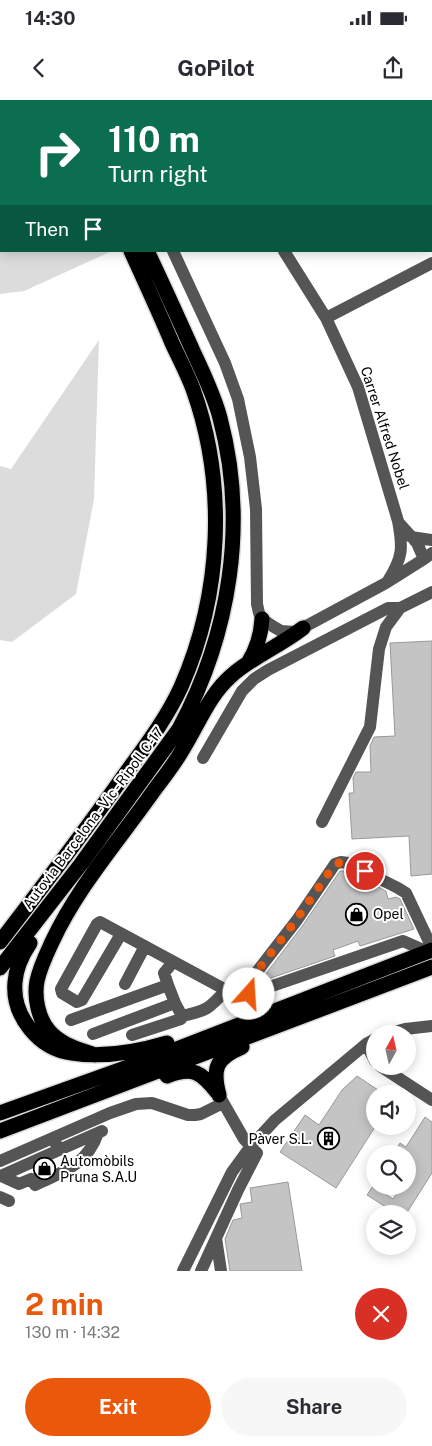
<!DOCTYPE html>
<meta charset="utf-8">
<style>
:root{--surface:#fff;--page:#f7f7f7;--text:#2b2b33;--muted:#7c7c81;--accent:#ea580c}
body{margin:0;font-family:"Public Sans",sans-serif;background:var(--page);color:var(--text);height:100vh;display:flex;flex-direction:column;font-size:19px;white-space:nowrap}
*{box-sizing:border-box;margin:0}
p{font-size:16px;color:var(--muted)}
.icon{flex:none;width:28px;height:28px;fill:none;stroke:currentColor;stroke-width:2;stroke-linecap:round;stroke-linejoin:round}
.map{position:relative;height:1171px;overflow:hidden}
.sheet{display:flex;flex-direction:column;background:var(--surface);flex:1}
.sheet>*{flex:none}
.banner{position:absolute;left:0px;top:0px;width:432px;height:152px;box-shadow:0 2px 12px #0003;background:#0b6e4f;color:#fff;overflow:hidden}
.needle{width:32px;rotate:8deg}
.controls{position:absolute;left:366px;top:925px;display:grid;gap:10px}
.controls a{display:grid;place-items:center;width:50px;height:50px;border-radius:50%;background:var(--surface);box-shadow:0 2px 12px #0003;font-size:25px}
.pin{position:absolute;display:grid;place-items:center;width:42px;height:42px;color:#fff;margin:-21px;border:2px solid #fff;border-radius:50%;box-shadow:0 1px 5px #0007}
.me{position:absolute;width:55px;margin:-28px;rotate:19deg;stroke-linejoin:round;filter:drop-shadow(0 0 4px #0008)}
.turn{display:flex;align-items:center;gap:18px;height:105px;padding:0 25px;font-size:22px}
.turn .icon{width:65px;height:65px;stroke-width:2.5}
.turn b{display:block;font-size:35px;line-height:42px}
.then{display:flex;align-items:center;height:48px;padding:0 25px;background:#0003;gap:10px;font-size:19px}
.round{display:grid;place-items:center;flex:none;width:52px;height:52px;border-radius:26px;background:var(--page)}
.summary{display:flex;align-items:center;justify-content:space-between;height:85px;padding:0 25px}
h1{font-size:30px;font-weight:700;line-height:38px;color:var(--accent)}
.primary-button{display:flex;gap:10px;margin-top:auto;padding:10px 25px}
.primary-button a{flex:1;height:58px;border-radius:30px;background:var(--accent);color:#fff;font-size:20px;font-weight:700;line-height:58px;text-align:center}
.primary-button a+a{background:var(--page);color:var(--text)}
.status{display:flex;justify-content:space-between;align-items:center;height:35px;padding:0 25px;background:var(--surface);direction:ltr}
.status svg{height:14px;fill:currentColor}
header{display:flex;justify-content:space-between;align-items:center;height:65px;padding:0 25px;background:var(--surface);font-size:22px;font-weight:700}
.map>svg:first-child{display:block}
.green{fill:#dcdcdc}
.building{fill:#c4c4c4;stroke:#999}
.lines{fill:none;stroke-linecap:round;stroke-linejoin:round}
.highway-casing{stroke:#dbdbdb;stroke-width:18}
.minor{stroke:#555;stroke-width:12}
.highway{stroke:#000;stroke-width:15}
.route{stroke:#ea580c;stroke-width:9;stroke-dasharray:0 16.2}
.labels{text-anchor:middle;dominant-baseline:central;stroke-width:4;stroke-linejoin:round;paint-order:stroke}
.street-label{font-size:14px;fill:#000;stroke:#fff}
.poi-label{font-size:14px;fill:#000;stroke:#fff;text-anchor:start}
</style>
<div class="status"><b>14:30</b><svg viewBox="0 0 49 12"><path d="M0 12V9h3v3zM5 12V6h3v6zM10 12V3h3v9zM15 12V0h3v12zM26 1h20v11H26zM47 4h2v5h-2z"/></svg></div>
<header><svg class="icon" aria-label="back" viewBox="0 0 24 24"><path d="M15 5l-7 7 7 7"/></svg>GoPilot<svg class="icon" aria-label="share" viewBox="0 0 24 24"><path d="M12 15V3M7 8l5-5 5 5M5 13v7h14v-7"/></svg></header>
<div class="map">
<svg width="432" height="1171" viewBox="0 0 432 1171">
<rect width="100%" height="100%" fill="#fff"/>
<path class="green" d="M 0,0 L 59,1 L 1,1 L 1,151 L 112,151 L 24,191 L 0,194 Z
M 99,240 L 94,399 L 76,494 L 12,542 L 0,540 L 0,366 L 11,369 Z"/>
<path class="building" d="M 432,541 L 432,774 L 411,776 L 409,736 L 352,739 L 349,693 L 354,693 L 353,678 L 356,672 L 371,672 L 370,646 L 374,637 L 395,636 L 390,543 Z
M 340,771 L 346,771 L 386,791 L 388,799 L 396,797 L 400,799 L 414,829 L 360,846 L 358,841 L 333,850 L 335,856 L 268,879 L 265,875 L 303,825 Z
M 357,976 L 384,994 L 375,994 L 375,1027 L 336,1088 L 280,1052 L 305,1015 L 319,1025 L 342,990 Z
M 425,1017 L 432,1022 L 432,1073 L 406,1114 L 397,1114 L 367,1095 L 373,1086 L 393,1099 L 402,1086 L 408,1086 L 408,1054 L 393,1054 L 400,1043 L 406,1047 Z
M 288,1082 L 302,1171 L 230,1171 L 225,1139 L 233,1120 L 242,1118 L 240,1104 L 252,1102 L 250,1088 Z"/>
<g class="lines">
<defs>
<path id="highway" d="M 52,0 L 53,1
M 64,0 L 65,1
M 80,0 L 80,1
M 93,0 L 93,1
M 248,563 C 257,549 261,535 262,519
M 0,842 C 40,790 80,738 118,684 C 140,653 165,622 181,587 C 222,494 227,384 193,289 C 187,273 179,258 172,243 C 159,212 145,182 131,151
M 30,843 C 22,855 16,867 15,882 C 12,916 39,949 72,953 C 104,958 137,952 167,943
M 0,868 L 81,764 L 179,629 C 230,534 248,423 220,318 C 214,295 203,273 193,251 C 178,218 163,184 147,151
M 95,955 C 78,949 61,945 49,931 C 38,918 34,897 37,881 C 40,867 46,855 52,842 C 78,786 120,739 155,689 C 165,676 175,663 183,649 C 198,625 209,595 231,576 C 252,557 280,546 303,528
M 167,976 C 193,966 201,972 217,992
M 219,995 C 212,968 216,958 242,947
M 0,1013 L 164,954 L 432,850
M 0,1031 L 432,867"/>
</defs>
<use href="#highway" class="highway-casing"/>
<path class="minor" d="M 128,0 L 129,1
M 173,151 L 225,263 L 238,299 L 250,357 L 256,409 L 257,504 L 259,513 L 262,519 L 274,527 L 281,531 L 295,532 L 386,483 L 424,459 L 432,453
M 284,151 L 326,218
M 399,423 L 417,443 L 424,459
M 411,437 L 432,440
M 388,481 C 403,457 403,448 398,421 L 358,287 L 326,218 L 432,163
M 203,658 L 242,591 L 254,579 L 268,570 L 388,508 L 400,508
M 322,722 L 370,627 L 379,549 L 386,527 L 400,508 L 432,492
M 121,834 L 82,900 L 77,902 L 62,893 L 61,889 L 97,824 L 100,822 L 226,890 L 249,889
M 125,884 L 145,846
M 249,894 L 249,882 L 297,820 L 335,764 L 341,762 L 348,763 L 398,788 L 406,793 L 432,848
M 250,914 L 254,909 L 249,894 L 403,841 L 428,852
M 182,916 C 206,911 209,909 226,890
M 71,920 L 168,885 L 164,873 L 173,862
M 93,934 L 175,903 L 168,885
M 387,934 L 405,929 L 432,926
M 132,935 L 181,919 L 182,916 L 175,903
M 366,944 L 375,961
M 380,966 L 432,1000
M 55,1042 L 59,1050 L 102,1031
M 0,1061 L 110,1013 L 136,1004 L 152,1003 L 188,1015 L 195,1015 L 201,1014 L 223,1003
M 1,1076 L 19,1084 L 31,1079 L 35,1085 C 63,1072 87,1065 98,1033
M 1,1076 L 59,1050
M 0,1097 L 9,1101
M 216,1138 L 221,1171
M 183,1171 L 232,1072 L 251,1046 L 275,1020 L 366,944 L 375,939
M 201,1171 L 238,1090 L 257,1053 L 244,1039 L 220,997"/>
<use href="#highway" class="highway"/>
</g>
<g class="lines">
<path class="route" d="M 249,894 L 249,882 L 296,820 L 335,764 C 346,760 355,766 365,771"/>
</g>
<defs>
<symbol id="shop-ring" viewBox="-11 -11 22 22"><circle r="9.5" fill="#fff" stroke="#000" stroke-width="1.5"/><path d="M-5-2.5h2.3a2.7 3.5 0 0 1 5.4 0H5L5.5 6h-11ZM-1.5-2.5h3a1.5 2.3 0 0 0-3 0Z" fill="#000"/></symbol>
<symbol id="building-ring" viewBox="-11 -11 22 22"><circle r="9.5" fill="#fff" stroke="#000" stroke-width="1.5"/><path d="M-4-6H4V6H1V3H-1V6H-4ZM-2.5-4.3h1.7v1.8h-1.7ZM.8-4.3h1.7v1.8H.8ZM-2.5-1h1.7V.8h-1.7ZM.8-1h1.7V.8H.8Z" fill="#000"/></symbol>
</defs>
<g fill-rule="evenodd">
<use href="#shop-ring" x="344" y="802" width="25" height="25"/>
<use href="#building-ring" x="316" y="1026" width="25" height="25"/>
<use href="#shop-ring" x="32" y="1056" width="25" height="25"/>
</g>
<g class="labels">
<g class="street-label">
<text transform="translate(385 328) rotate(72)">Carrer Alfred Nobel</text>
<text transform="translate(93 718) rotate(-53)">Autovia Barcelona - Vic - Ripoll C-17</text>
</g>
<g class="poi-label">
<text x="373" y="814">Opel</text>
<text x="312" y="1039" text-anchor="end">Pàver S.L.</text>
<text x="60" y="1061">Automòbils<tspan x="60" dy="16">Pruna S.A.U</tspan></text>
</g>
</g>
</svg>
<div class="controls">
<a><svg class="needle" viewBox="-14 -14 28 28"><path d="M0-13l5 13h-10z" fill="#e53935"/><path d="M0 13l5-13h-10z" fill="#7c7c81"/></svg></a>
<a><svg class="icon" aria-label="sound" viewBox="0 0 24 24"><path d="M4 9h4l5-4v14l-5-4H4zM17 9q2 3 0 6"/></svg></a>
<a><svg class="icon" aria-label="search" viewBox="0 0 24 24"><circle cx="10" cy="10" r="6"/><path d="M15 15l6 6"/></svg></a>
<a><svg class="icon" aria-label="layers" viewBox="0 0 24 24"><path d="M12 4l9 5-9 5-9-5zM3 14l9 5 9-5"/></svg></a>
</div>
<div class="pin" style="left:365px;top:771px;background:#d93025"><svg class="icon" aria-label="arrive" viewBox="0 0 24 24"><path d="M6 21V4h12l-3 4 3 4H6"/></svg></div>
<svg class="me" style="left:249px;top:894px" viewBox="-20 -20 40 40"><circle r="19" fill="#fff"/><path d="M0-13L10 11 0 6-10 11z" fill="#ea580c"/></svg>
<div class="banner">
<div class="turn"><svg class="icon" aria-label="right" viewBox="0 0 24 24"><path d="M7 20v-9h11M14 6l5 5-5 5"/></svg><div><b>110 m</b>Turn right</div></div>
<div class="then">Then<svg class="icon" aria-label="arrive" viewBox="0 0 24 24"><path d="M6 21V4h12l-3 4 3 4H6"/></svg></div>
</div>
</div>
<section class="sheet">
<div class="summary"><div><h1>2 min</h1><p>130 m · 14:32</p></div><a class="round" style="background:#d93025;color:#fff"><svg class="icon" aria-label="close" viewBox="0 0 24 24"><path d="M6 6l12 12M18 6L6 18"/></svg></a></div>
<div class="primary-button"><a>Exit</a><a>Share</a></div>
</section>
